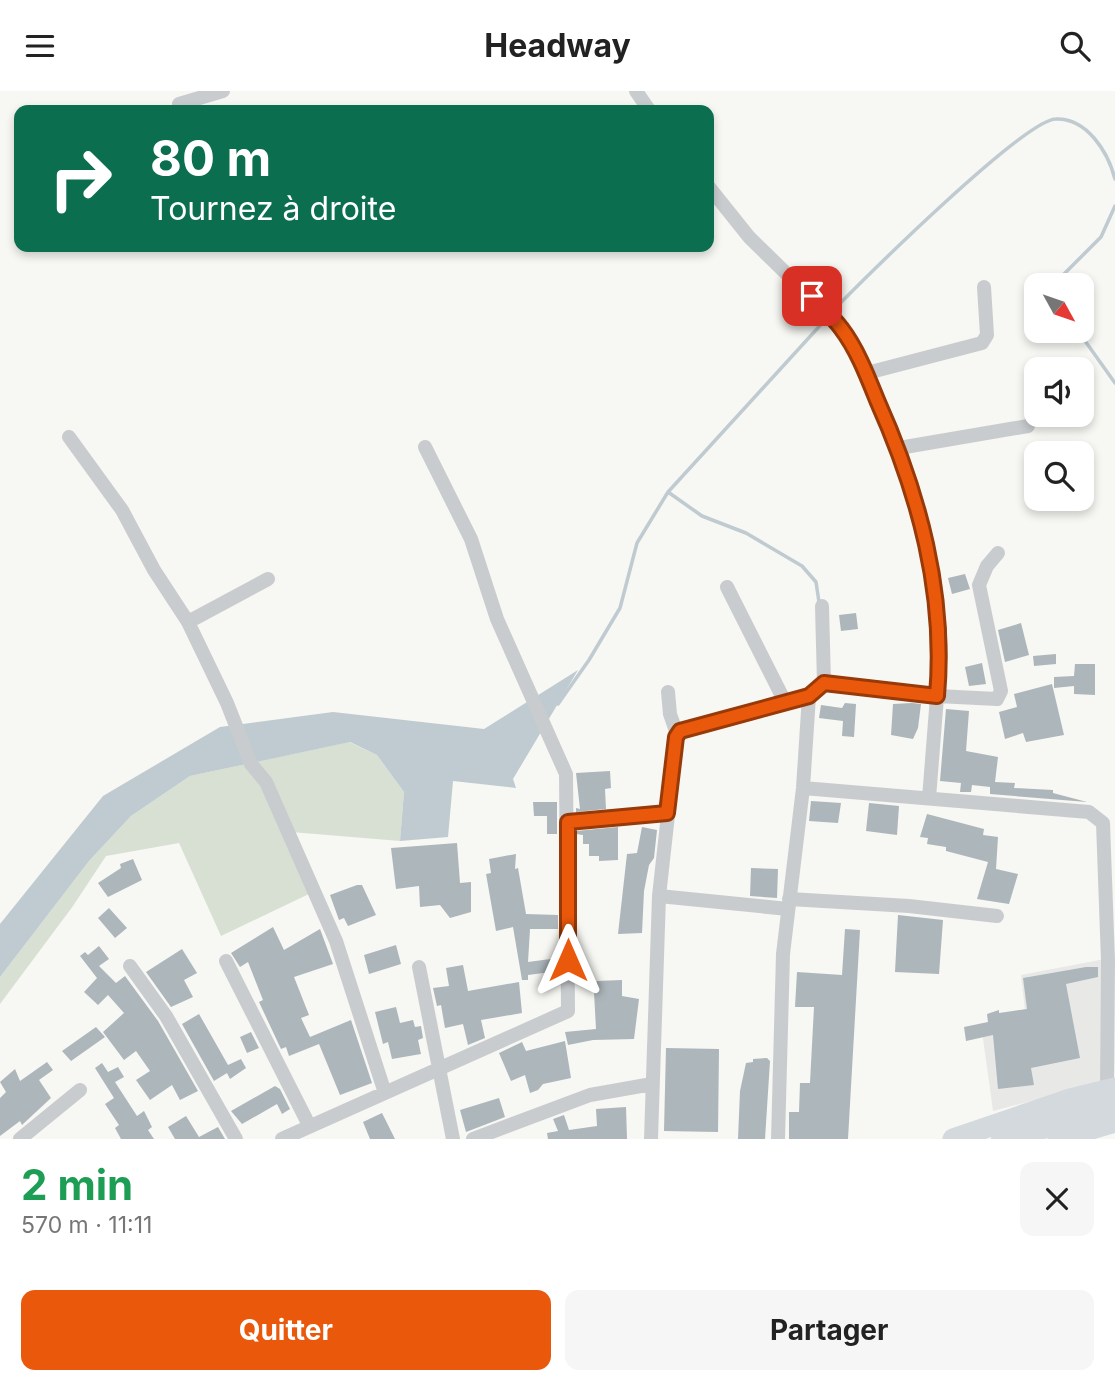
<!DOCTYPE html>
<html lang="fr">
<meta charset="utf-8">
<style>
:root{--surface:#fff;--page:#f6f6f6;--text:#222;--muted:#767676;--accent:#ea580c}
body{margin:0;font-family:Inter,sans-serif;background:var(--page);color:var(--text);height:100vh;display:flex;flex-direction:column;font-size:26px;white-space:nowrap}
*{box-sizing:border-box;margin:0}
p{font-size:23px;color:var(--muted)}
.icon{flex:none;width:38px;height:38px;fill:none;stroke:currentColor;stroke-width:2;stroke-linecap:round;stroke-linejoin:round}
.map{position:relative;height:1048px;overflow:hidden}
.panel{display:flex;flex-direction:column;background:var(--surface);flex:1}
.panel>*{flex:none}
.guide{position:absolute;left:14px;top:14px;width:700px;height:147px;border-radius:14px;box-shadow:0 4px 10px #0003;background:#0b6e4f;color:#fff;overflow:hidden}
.needle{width:46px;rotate:130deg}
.tools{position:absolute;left:1024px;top:182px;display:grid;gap:14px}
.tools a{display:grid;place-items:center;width:70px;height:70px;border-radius:14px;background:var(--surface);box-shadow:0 4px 10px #0003;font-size:35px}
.pin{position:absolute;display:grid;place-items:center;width:60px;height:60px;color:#fff;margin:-30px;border-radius:14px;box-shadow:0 4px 10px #0006}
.me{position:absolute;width:77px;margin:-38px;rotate:0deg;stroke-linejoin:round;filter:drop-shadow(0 0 5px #0008)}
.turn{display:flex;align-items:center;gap:24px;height:147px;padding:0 21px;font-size:32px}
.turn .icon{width:91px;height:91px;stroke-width:2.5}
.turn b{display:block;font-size:49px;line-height:60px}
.round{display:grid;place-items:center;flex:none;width:74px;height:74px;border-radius:14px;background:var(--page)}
.headline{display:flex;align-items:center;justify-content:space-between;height:119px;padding:0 21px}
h1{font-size:42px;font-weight:700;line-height:52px;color:#1e9e55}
.button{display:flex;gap:14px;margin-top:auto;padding:14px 21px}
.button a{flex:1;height:80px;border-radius:14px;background:var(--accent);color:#fff;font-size:28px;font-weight:700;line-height:80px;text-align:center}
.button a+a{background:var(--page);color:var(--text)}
header{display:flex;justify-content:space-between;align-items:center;height:91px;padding:0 21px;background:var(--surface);font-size:32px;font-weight:700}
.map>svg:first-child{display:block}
.built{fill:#e8e9e7}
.green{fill:#d8e0d4}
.water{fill:#bfcbd0}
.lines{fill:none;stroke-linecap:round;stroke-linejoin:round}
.stream{stroke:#bfcbd0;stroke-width:3.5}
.building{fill:#adb6bb}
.minor{stroke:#c9cccf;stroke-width:14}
.secondary{stroke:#d4d9dd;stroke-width:21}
.trunk{stroke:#d4d9dd;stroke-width:24}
.route-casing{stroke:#983908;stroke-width:18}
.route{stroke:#ea580c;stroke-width:12}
</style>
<header><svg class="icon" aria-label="menu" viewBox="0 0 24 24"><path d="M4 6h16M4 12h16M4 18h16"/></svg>Headway<svg class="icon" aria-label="search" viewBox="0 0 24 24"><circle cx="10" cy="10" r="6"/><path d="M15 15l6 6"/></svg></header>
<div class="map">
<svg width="1115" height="1048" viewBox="0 0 1115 1048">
<rect width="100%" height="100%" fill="#f7f7f3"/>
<path class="built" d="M 1105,868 L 1103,991 L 993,1020 L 981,933 L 1026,928 L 1021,884 Z"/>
<path class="green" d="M 349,651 L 377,664 L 404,701 L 400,750 L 291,741 L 311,802 L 221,845 L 179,752 L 106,765 L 73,815 L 0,913 L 0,886 L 89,770 L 131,725 L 190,685 Z"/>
<path class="water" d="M 578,579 L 513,688 L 516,697 L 453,690 L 448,746 L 400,750 L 404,701 L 377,664 L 350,651 L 190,685 L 131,725 L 89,770 L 0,886 L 0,833 L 103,705 L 220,636 L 333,621 L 484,638 Z"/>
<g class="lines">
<path class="stream" d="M 1062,194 L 1064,183 L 1101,146 L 1115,115
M 831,222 C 859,192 1025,28 1056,28 C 1087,27 1108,61 1115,88
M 1078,240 L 1115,292
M 668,401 L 702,425 L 746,442 L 802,475 L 816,491 L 819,511
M 558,613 L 589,569 L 620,517 L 637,452 L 668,401 L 826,228"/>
</g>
<path class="building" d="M 965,483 L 970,498 L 952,503 L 948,487 Z
M 856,522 L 858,538 L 841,540 L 839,524 Z
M 1021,532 L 1029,564 L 1005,571 L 998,539 Z
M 1056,563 L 1056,573 L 1034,575 L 1033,565 Z
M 982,572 L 986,593 L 969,595 L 965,576 Z
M 1075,573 L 1095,573 L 1095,604 L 1074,603 L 1074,595 L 1054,597 L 1054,586 L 1074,585 Z
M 1052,593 L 1064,644 L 1026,651 L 1023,642 L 1005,648 L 999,621 L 1017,616 L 1014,603 Z
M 845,612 L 856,613 L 854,646 L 842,645 L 843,630 L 819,627 L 821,614 L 842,617 Z
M 912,612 L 921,613 L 918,637 L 913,648 L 891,644 L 893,613 Z
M 946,618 L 969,620 L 966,660 L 998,666 L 995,691 L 1015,692 L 1014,697 L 1053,699 L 1053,702 L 1087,711 L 990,703 L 990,696 L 972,694 L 971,701 L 960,701 L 961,692 L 940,690 Z
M 610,680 L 611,697 L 605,698 L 606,718 L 576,721 L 576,717 L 580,718 L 576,682 Z
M 811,710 L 841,712 L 838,732 L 809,730 Z
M 533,711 L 557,711 L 557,743 L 547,743 L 547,725 L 534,725 Z
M 869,712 L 899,715 L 897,744 L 866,740 Z
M 927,723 L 984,738 L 983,744 L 998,746 L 996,778 L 1018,783 L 1009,813 L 977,808 L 988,771 L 946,760 L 946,756 L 927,753 L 928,747 L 920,746 Z
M 618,736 L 618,769 L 599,770 L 599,765 L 589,765 L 589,753 L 583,753 L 583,744 L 576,743 L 576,740 Z
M 642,736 L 657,739 L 654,767 L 649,774 L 644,800 L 642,842 L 618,843 L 627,763 L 637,762 Z
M 457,752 L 460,792 L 471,791 L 471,821 L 450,827 L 440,814 L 420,816 L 419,795 L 396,798 L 391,757 Z
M 516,763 L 515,778 L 518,777 L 526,823 L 558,824 L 558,838 L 530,838 L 528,871 L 558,867 L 558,880 L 528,884 L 528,889 L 522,889 L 513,836 L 496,840 L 486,783 L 491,782 L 489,768 Z
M 133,768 L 142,789 L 108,806 L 98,792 L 121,777 L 120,773 Z
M 751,777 L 778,778 L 777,807 L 750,805 Z
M 357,794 L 362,794 L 376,824 L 348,835 L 344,827 L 339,829 L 330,804 Z
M 109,817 L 127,837 L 115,847 L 98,827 Z
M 898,824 L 943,829 L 939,883 L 895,881 Z
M 273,836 L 284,859 L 320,838 L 333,873 L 294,886 L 309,924 L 301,927 L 310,946 L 351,929 L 372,992 L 340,1004 L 319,953 L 289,965 L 286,956 L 281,958 L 259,911 L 263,909 L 248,871 L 240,876 L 231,862 Z
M 845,838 L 860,839 L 848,1048 L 789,1048 L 789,1021 L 799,1021 L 800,992 L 810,992 L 814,916 L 795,916 L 797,881 L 842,884 Z
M 396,854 L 401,873 L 369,883 L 364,864 Z
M 99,855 L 109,868 L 99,875 L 116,892 L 125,885 L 158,930 L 198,1000 L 180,1009 L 172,994 L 150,1009 L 136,989 L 150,980 L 136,960 L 124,969 L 103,941 L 124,922 L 108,904 L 98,914 L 84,901 L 97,887 L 80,865 L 85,861 L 88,864 Z
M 182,858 L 197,882 L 184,889 L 193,906 L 171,916 L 146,881 Z
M 463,874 L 468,900 L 519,891 L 522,922 L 481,929 L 485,947 L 468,954 L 463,933 L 445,937 L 441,914 L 437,915 L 433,897 L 449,895 L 446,877 Z
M 1086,876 L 1098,876 L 1098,886 L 1066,893 L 1080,967 L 1031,977 L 1034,994 L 998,998 L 993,944 L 966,950 L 964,936 L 988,931 L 987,923 L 999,919 L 999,922 L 1027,918 L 1023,887 Z
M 622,889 L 622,905 L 639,908 L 634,948 L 593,949 L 568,954 L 565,941 L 596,938 L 594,901 L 597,890 Z
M 396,916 L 400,932 L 413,929 L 415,936 L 421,935 L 423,947 L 418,949 L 421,963 L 392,968 L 388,951 L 383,953 L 375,921 Z
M 199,923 L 228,974 L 241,968 L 246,977 L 230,988 L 227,982 L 214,990 L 182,933 Z
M 96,936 L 105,946 L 71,970 L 62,960 Z
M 251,941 L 259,957 L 247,962 L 240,946 Z
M 565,950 L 571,987 L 543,993 L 538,999 L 530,1002 L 525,984 L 511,990 L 499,962 L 522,951 L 526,960 Z
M 666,957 L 719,958 L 718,1041 L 664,1040 Z
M 767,967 L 770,970 L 765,1048 L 738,1048 L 740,1000 L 746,972 L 753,971 L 753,968 Z
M 47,971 L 53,979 L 39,989 L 51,1007 L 22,1034 L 20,1030 L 0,1045 L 0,1007 L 6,1001 L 0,991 L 15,978 L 20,990 Z
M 102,972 L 108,981 L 118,976 L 124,986 L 115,991 L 137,1025 L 144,1020 L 152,1036 L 148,1039 L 154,1048 L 121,1048 L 115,1037 L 119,1034 L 105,1013 L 114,1007 L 95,977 Z
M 275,995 L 280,998 L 290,1018 L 282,1023 L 277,1013 L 242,1033 L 231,1020 Z
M 499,1007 L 505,1026 L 466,1041 L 460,1019 Z
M 626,1016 L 627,1048 L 548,1048 L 547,1042 L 558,1040 L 553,1028 L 564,1024 L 569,1039 L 597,1035 L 596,1018 Z
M 382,1022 L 395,1048 L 370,1048 L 363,1031 Z
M 186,1025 L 199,1046 L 218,1036 L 225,1048 L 175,1048 L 168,1036 Z"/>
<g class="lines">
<path class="minor" d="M 636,0 L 649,19
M 179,13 L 223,0
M 709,96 L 749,146 L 842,237 L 861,270 L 899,357 L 915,407 L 935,493 L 941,555 L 929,707
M 867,282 L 982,252 L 987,244 L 984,196
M 69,346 L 122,419 L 154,479 L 188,531 L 227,612 L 251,673 L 266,691 L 336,850 L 385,1002
M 899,357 L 1028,335
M 727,496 L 785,611
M 188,531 L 268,488
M 824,592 L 937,605 L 997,608 L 1001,600 L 979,494 L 987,475 L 998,462
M 677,643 L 724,627 L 809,605
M 803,697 L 1089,721 L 1103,732 L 1108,870 L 1107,999
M 568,731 L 667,722
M 659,805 L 788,818
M 789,808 L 909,815 L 997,825
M 226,870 L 309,1034
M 130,875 L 166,925 L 236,1048
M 419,876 L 453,1048
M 20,1048 L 80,999
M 282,1048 L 568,920 L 566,683 L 497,528 L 471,448 L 425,356
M 473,1048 L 590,1004 L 652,993
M 651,1048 L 659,805 L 677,643 L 670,623 L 668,601
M 778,1048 L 783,863 L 803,697 L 809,605 L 824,592 L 822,515"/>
<path class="secondary" d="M 953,1048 L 1070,1008 L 1115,997
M 1058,1048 L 1115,1031"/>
<path class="trunk" d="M 1003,1048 L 1115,1014"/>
</g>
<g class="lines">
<defs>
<path id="route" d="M 568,869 L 568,731 L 667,722 L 676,646 L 680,640 L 809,605 L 824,592 L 937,605 C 946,502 919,403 877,309 C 867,284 857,258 841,237 C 833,226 821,216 812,205"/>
</defs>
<use href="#route" class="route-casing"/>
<use href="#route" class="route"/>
</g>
</svg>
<div class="tools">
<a><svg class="needle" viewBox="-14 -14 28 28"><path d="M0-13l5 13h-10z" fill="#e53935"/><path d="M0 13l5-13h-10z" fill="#767676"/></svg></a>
<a><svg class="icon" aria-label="sound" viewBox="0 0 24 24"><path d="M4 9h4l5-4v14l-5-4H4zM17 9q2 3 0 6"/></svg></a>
<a><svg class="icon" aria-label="search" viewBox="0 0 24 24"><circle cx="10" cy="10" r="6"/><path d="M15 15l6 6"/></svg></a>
</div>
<div class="pin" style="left:812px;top:205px;background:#d93025"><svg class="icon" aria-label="arrive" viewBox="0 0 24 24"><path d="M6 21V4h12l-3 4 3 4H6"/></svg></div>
<svg class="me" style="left:568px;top:869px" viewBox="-20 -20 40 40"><path d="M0-17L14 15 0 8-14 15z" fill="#ea580c" stroke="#fff" stroke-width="4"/></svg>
<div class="guide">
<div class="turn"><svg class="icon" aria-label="right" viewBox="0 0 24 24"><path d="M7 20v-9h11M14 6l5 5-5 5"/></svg><div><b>80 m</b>Tournez à droite</div></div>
</div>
</div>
<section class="panel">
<div class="headline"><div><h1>2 min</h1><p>570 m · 11:11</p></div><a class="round"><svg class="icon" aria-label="close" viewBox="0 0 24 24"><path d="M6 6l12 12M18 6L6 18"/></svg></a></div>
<div class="button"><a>Quitter</a><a>Partager</a></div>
</section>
